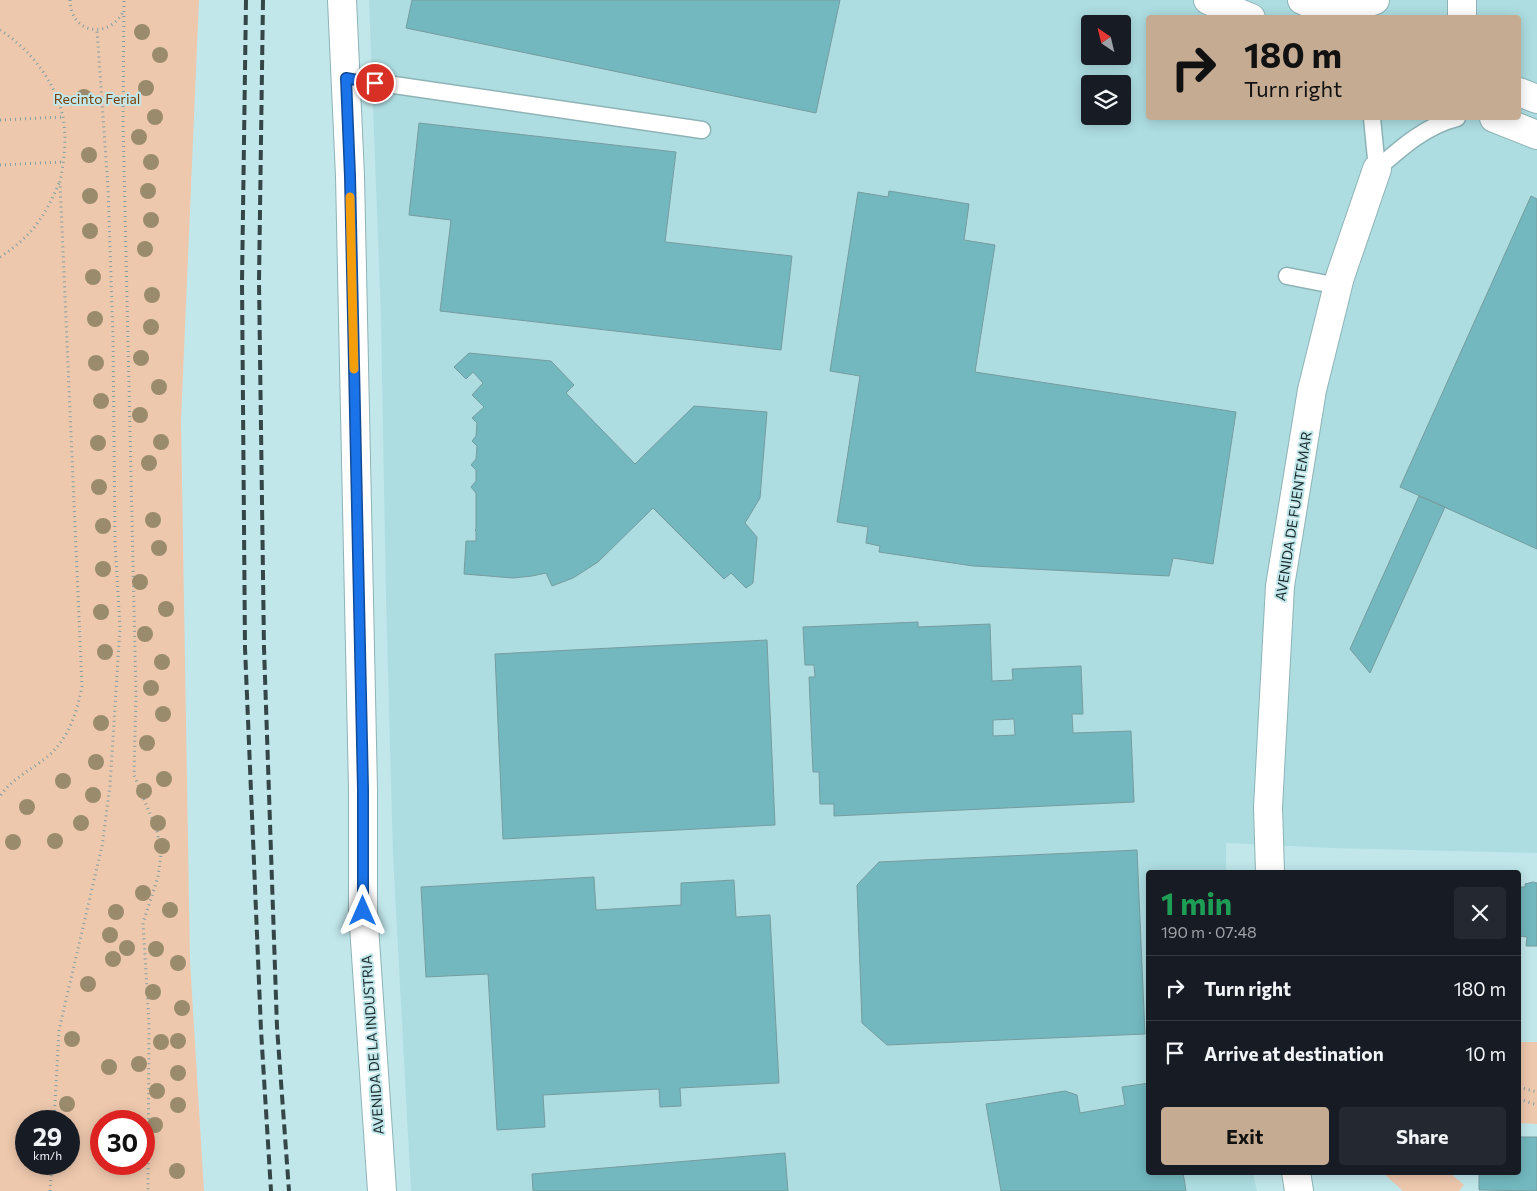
<!DOCTYPE html>
<meta charset="utf-8">
<style>
:root{--surface:#171b24;--page:#242831;--text:#f1f3f6;--muted:#9ea1a6;--line:#363941;--accent:#c6ab93}
body{margin:0;font-family:Commissioner,sans-serif;background:var(--page);color:var(--text);height:100vh;display:flex;flex-direction:column;font-size:19px;white-space:nowrap}
*{box-sizing:border-box;margin:0}
p{font-size:16px;color:var(--muted)}
.icon{flex:none;width:28px;height:28px;fill:none;stroke:currentColor;stroke-width:2;stroke-linecap:round;stroke-linejoin:round}
.map{position:relative;flex:1;overflow:hidden}
.sheet{position:absolute;left:1146px;top:870px;width:375px;height:305px;display:flex;flex-direction:column;background:var(--surface);border-radius:5px;box-shadow:0 2px 12px #0003}
.sheet>*{flex:none}
.hud{position:absolute;left:1146px;top:15px;width:375px;height:105px;border-radius:5px;box-shadow:0 2px 12px #0003;background:#c6ab93;color:#111;overflow:hidden}
.needle{width:32px;rotate:325deg}
.buttons{position:absolute;left:1081px;top:15px;display:grid;gap:10px}
.buttons a{display:grid;place-items:center;width:50px;height:50px;border-radius:5px;background:var(--surface);box-shadow:0 2px 12px #0003;font-size:25px}
.speed{position:absolute;left:15px;top:1110px;display:flex;gap:10px;font-size:25px;font-weight:700;text-align:center}
.speed>*{display:grid;place-content:center;width:65px;height:65px;border-radius:50%;background:var(--surface);box-shadow:0 2px 12px #0003;line-height:1}
.speed small{font-size:12px;font-weight:400}
.speed .limit{border:8px solid #d22;background:#fff;color:#111}
.pin{position:absolute;display:grid;place-items:center;width:42px;height:42px;color:#fff;margin:-21px;border:2px solid #fff;border-radius:50%;box-shadow:0 1px 5px #0007}
.me{position:absolute;width:55px;margin:-28px;rotate:0deg;stroke-linejoin:round;filter:drop-shadow(0 0 4px #0008)}
.turn{display:flex;align-items:center;gap:18px;height:105px;padding:0 15px;font-size:22px}
.turn .icon{width:65px;height:65px;stroke-width:2.5}
.turn b{display:block;font-size:35px;line-height:42px}
.round{display:grid;place-items:center;flex:none;width:52px;height:52px;border-radius:5px;background:var(--page)}
.head{display:flex;align-items:center;justify-content:space-between;height:85px;padding:0 15px}
h1{font-size:30px;font-weight:700;line-height:38px;color:#1e9e55}
.cta{display:flex;gap:10px;margin-top:auto;padding:10px 15px}
.cta a{flex:1;height:58px;border-radius:5px;background:var(--accent);color:#111;font-size:20px;font-weight:700;line-height:58px;text-align:center}
.cta a+a{background:var(--page);color:var(--text)}
ul{padding:0;list-style:none}
li{display:flex;align-items:center;gap:15px;height:65px;padding:0 15px;border-top:1px solid var(--line)}
li div{flex:1}
li b{display:block;font-size:19px}
li em{font-style:normal}
.map>svg:first-child{display:block}
.built{fill:#addde1;fill-rule:evenodd}
.green{fill:#edc8ad;fill-rule:evenodd}
.building{fill:#72b8be;stroke:#779c9f;fill-rule:evenodd}
.lines{fill:none;stroke-linecap:round;stroke-linejoin:round}
.lane-casing{stroke:#8eb3b6;stroke-width:19}
.street-casing{stroke:#8eb3b6;stroke-width:30}
.secondary-casing{stroke:#8eb3b6;stroke-width:30}
.path{stroke:#829fa2;stroke-width:3;stroke-dasharray:1 4;stroke-linecap:butt}
.lane{stroke:#fff;stroke-width:16}
.street{stroke:#fff;stroke-width:28}
.secondary{stroke:#fff;stroke-width:28}
.rail{stroke:#344648;stroke-width:4;stroke-dasharray:10 5;stroke-linecap:butt}
.tree{fill:#998b6c}
.route-casing{stroke:#114b97;stroke-width:12}
.route{stroke:#1a73e8;stroke-width:9}
.slow{stroke:#f59e0b;stroke-width:9}
.labels{text-anchor:middle;dominant-baseline:central;stroke-width:4;stroke-linejoin:round;paint-order:stroke}
.park-label{font-size:14px;fill:#783f05;stroke:#c1e7eb}
.street-label{font-size:14px;fill:#1c2b2c;stroke:#c1e7eb}
</style>
<div class="map">
<svg width="1537" height="1191" viewBox="0 0 1537 1191">
<rect width="100%" height="100%" fill="#c1e7eb"/>
<path class="built" d="M 369,0 L 1537,0 L 1537,853 L 1330,848 L 1226,843 L 1226,872 L 1149,872 L 1149,1172 L 1253,1173 L 1257,1191 L 411,1191 L 393,855 L 386,599 L 381,319 ZM 1149,18 L 1519,18 L 1519,118 L 1149,118 ZM 1090,24 L 1122,24 L 1122,56 L 1090,56 ZM 1090,84 L 1122,84 L 1122,116 L 1090,116 Z"/>
<path class="green" d="M 0,0 L 199,0 L 181,421 L 190,961 L 204,1191 L 0,1191 ZM 26,1121 L 69,1121 L 69,1164 L 26,1164 ZM 101,1121 L 144,1121 L 144,1164 L 101,1164 Z
M 1519,1042 L 1537,1042 L 1537,1124 L 1519,1123 Z
M 1383,1173 L 1450,1173 L 1464,1185 L 1459,1191 L 1403,1191 Z"/>
<path class="building" d="M 412,0 L 840,0 L 816,113 L 406,28 Z
M 419,123 L 676,152 L 665,242 L 792,256 L 781,350 L 440,311 L 451,220 L 409,215 Z
M 889,191 L 969,204 L 964,240 L 995,245 L 975,372 L 1236,412 L 1213,564 L 1173,558 L 1169,576 L 973,566 L 879,552 L 880,546 L 866,543 L 868,527 L 837,522 L 860,376 L 830,371 L 858,192 L 888,197 Z
M 1531,196 L 1537,199 L 1537,549 L 1400,487 Z
M 469,353 L 551,361 L 574,385 L 566,393 L 635,464 L 694,406 L 767,412 L 760,498 L 745,523 L 757,537 L 753,583 L 746,588 L 731,573 L 724,579 L 653,508 L 598,562 L 573,578 L 552,586 L 546,573 L 532,576 L 513,578 L 464,574 L 466,541 L 476,541 L 476,531 L 475,530 L 476,529 L 476,493 L 471,487 L 476,481 L 476,470 L 471,465 L 476,459 L 477,446 L 472,441 L 476,436 L 477,423 L 472,418 L 484,407 L 472,395 L 483,383 L 473,372 L 466,379 L 454,367 Z
M 1419,496 L 1445,507 L 1370,673 L 1350,649 Z
M 918,622 L 918,627 L 990,624 L 992,681 L 1013,680 L 1012,669 L 1081,666 L 1083,714 L 1072,714 L 1073,733 L 1131,731 L 1134,802 L 834,816 L 834,804 L 820,804 L 819,772 L 813,772 L 809,677 L 815,677 L 814,665 L 805,665 L 803,627 ZM 1014,719 L 1015,735 L 993,736 L 993,720 Z
M 767,640 L 775,825 L 503,839 L 495,654 Z
M 1137,850 L 1145,1034 L 887,1045 L 862,1023 L 857,885 L 879,862 Z
M 594,877 L 596,910 L 681,905 L 681,883 L 734,880 L 736,917 L 770,915 L 779,1083 L 680,1088 L 681,1106 L 660,1107 L 659,1089 L 543,1095 L 545,1127 L 497,1130 L 488,974 L 426,977 L 421,887 Z
M 1533,882 L 1537,883 L 1537,946 L 1526,946 L 1527,937 L 1519,936 L 1519,887 L 1525,887 L 1525,884 Z
M 1149,1083 L 1149,1172 L 1183,1172 L 1186,1191 L 1001,1191 L 986,1104 L 1065,1091 L 1077,1095 L 1080,1113 L 1125,1105 L 1122,1087 Z
M 1519,1137 L 1537,1137 L 1537,1191 L 1479,1190 L 1479,1172 L 1519,1172 Z
M 785,1153 L 788,1191 L 533,1191 L 532,1174 Z"/>
<g class="lines">
<defs>
<path id="lane" d="M 346,78 L 702,130
M 1372,118 L 1377,169
M 1377,169 C 1401,148 1425,126 1457,118
M 1287,276 L 1338,286"/>
<path id="street" d="M 342,0 L 350,176 L 363,790 L 363,911 L 382,1191
M 1462,0 L 1462,18
M 1316,6 L 1361,5 L 1375,0
M 1270,872 L 1268,807 L 1280,586 L 1312,390 L 1340,277 L 1377,169
M 1296,1172 L 1299,1191"/>
<path id="secondary" d="M 1208,0 L 1251,18
M 1302,0 L 1343,18
M 1519,92 L 1537,99
M 1494,118 L 1537,135"/>
</defs>
<use href="#lane" class="lane-casing"/>
<use href="#street" class="street-casing"/>
<use href="#secondary" class="secondary-casing"/>
<path class="path" d="M 70,0 C 70,33 108,40 123,12
M 124,1 L 123,122 L 136,695 L 134,775 L 157,831 L 161,854 L 158,877 L 143,923 L 149,1023 L 148,1191
M 0,30 C 30,49 55,81 63,117 C 67,138 64,161 60,182 L 82,686 C 77,713 68,740 46,758 C 30,770 12,779 0,796
M 0,120 L 63,117
M 0,165 L 63,162
M 0,257 C 32,236 44,218 59,183
M 1519,1087 L 1537,1092
M 1519,1099 L 1537,1105
M 54,1121 L 59,1030 L 102,846 L 110,786 L 120,627 L 115,542 L 113,337 L 108,188 L 97,30
M 50,1191 L 52,1164"/>
<use href="#lane" class="lane"/>
<use href="#street" class="street"/>
<use href="#secondary" class="secondary"/>
<path class="rail" d="M 246,0 L 242,282 L 245,648 L 261,1030 L 271,1191
M 263,0 L 259,281 L 264,648 L 277,1027 L 289,1191"/>
</g>
<g class="tree">
<circle cx="142" cy="32" r="8"/>
<circle cx="160" cy="55" r="8"/>
<circle cx="146" cy="88" r="8"/>
<circle cx="84" cy="97" r="8"/>
<circle cx="155" cy="117" r="8"/>
<circle cx="139" cy="137" r="8"/>
<circle cx="89" cy="155" r="8"/>
<circle cx="151" cy="162" r="8"/>
<circle cx="148" cy="191" r="8"/>
<circle cx="90" cy="196" r="8"/>
<circle cx="151" cy="220" r="8"/>
<circle cx="90" cy="231" r="8"/>
<circle cx="145" cy="249" r="8"/>
<circle cx="93" cy="277" r="8"/>
<circle cx="152" cy="295" r="8"/>
<circle cx="95" cy="319" r="8"/>
<circle cx="151" cy="327" r="8"/>
<circle cx="141" cy="358" r="8"/>
<circle cx="96" cy="363" r="8"/>
<circle cx="159" cy="387" r="8"/>
<circle cx="101" cy="401" r="8"/>
<circle cx="140" cy="415" r="8"/>
<circle cx="161" cy="442" r="8"/>
<circle cx="98" cy="443" r="8"/>
<circle cx="149" cy="463" r="8"/>
<circle cx="99" cy="487" r="8"/>
<circle cx="153" cy="520" r="8"/>
<circle cx="103" cy="526" r="8"/>
<circle cx="159" cy="548" r="8"/>
<circle cx="103" cy="569" r="8"/>
<circle cx="140" cy="582" r="8"/>
<circle cx="166" cy="609" r="8"/>
<circle cx="101" cy="612" r="8"/>
<circle cx="145" cy="634" r="8"/>
<circle cx="105" cy="652" r="8"/>
<circle cx="162" cy="662" r="8"/>
<circle cx="151" cy="688" r="8"/>
<circle cx="163" cy="714" r="8"/>
<circle cx="101" cy="723" r="8"/>
<circle cx="147" cy="743" r="8"/>
<circle cx="96" cy="762" r="8"/>
<circle cx="164" cy="779" r="8"/>
<circle cx="63" cy="781" r="8"/>
<circle cx="144" cy="791" r="8"/>
<circle cx="93" cy="795" r="8"/>
<circle cx="27" cy="807" r="8"/>
<circle cx="81" cy="823" r="8"/>
<circle cx="158" cy="823" r="8"/>
<circle cx="55" cy="841" r="8"/>
<circle cx="13" cy="842" r="8"/>
<circle cx="162" cy="846" r="8"/>
<circle cx="143" cy="893" r="8"/>
<circle cx="170" cy="910" r="8"/>
<circle cx="116" cy="912" r="8"/>
<circle cx="110" cy="935" r="8"/>
<circle cx="127" cy="948" r="8"/>
<circle cx="156" cy="949" r="8"/>
<circle cx="113" cy="959" r="8"/>
<circle cx="178" cy="963" r="8"/>
<circle cx="88" cy="984" r="8"/>
<circle cx="153" cy="992" r="8"/>
<circle cx="182" cy="1008" r="8"/>
<circle cx="72" cy="1039" r="8"/>
<circle cx="178" cy="1041" r="8"/>
<circle cx="161" cy="1042" r="8"/>
<circle cx="139" cy="1064" r="8"/>
<circle cx="109" cy="1067" r="8"/>
<circle cx="178" cy="1073" r="8"/>
<circle cx="157" cy="1091" r="8"/>
<circle cx="67" cy="1104" r="8"/>
<circle cx="178" cy="1105" r="8"/>
<circle cx="155" cy="1125" r="8"/>
<circle cx="177" cy="1171" r="8"/>
</g>
<g class="lines">
<defs>
<path id="route" d="M 363,911 L 363,790 L 350,176 L 346,78 L 375,83"/>
</defs>
<use href="#route" class="route-casing"/>
<use href="#route" class="route"/>
<path class="slow" d="M 350,197 L 354,369"/>
</g>
<g class="labels">
<g class="park-label">
<text x="97" y="98">Recinto Ferial</text>
</g>
<g class="street-label">
<text transform="translate(1293 516) rotate(-81)">AVENIDA DE FUENTEMAR</text>
<text transform="translate(372 1045) rotate(-94)">AVENIDA DE LA INDUSTRIA</text>
</g>
</g>
</svg>
<div class="buttons">
<a><svg class="needle" viewBox="-14 -14 28 28"><path d="M0-13l5 13h-10z" fill="#e53935"/><path d="M0 13l5-13h-10z" fill="#9ea1a6"/></svg></a>
<a><svg class="icon" aria-label="layers" viewBox="0 0 24 24"><path d="M12 4l9 5-9 5-9-5zM3 14l9 5 9-5"/></svg></a>
</div>
<div class="speed"><div>29<small>km/h</small></div><div class="limit">30</div></div>
<div class="pin" style="left:375px;top:83px;background:#d93025"><svg class="icon" aria-label="arrive" viewBox="0 0 24 24"><path d="M6 21V4h12l-3 4 3 4H6"/></svg></div>
<svg class="me" style="left:363px;top:911px" viewBox="-20 -20 40 40"><path d="M0-17L14 15 0 8-14 15z" fill="#1a73e8" stroke="#fff" stroke-width="4"/></svg>
<div class="hud">
<div class="turn"><svg class="icon" aria-label="right" viewBox="0 0 24 24"><path d="M7 20v-9h11M14 6l5 5-5 5"/></svg><div><b>180 m</b>Turn right</div></div>
</div>
<section class="sheet">
<div class="head"><div><h1>1 min</h1><p>190 m · 07:48</p></div><a class="round"><svg class="icon" aria-label="close" viewBox="0 0 24 24"><path d="M6 6l12 12M18 6L6 18"/></svg></a></div>
<ul>
<li><svg class="icon" aria-label="right" viewBox="0 0 24 24"><path d="M7 20v-9h11M14 6l5 5-5 5"/></svg><div><b>Turn right</b></div><em>180 m</em></li>
<li><svg class="icon" aria-label="arrive" viewBox="0 0 24 24"><path d="M6 21V4h12l-3 4 3 4H6"/></svg><div><b>Arrive at destination</b></div><em>10 m</em></li>
</ul>
<div class="cta"><a>Exit</a><a>Share</a></div>
</section>
</div>
